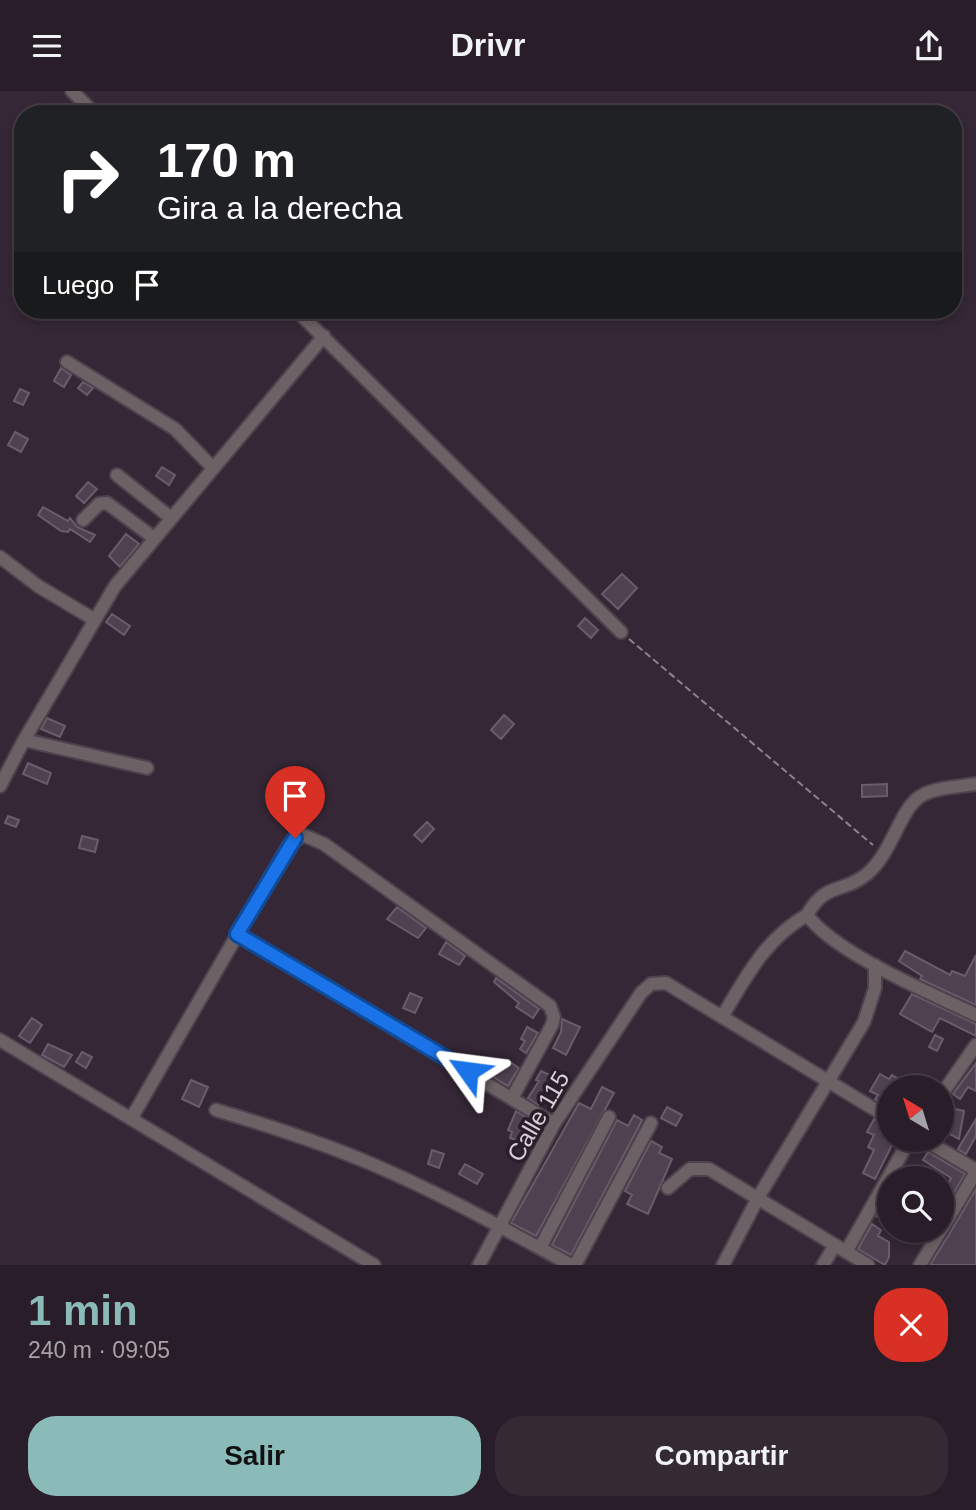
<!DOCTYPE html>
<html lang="es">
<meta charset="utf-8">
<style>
:root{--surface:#281d28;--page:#342a34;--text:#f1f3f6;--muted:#a5a2a8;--line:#443b45;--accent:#8bbbb9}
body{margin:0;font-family:Helvetica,sans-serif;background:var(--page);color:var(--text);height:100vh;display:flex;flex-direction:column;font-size:26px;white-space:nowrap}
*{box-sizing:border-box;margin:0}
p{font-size:23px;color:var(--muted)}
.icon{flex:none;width:38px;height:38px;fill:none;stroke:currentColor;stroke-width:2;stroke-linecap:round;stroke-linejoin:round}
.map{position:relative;height:1174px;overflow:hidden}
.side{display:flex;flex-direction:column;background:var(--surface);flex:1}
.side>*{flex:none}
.banner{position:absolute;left:14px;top:14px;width:948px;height:214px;border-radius:28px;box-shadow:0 4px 10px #0003,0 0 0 2px var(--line);background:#202124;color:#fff;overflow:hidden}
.needle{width:46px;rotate:322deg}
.fabs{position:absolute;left:877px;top:984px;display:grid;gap:14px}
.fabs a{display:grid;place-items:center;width:77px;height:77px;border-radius:50%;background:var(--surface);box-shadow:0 4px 10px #0003,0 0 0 2px var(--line);font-size:35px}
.pin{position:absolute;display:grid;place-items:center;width:60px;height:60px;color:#fff;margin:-72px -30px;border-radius:50% 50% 50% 0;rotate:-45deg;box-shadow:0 0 7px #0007}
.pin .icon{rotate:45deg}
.me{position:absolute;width:77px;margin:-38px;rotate:301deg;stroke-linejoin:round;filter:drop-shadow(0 0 5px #0008)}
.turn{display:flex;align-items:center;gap:24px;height:147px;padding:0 28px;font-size:32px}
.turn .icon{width:91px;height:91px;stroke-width:2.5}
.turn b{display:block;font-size:49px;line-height:60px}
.then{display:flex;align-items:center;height:66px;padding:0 28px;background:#0003;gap:14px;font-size:26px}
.round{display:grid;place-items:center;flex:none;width:74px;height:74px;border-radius:28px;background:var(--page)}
.overview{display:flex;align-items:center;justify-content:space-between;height:119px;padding:0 28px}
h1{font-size:42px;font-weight:600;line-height:52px;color:var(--accent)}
.primary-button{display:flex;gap:14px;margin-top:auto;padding:14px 28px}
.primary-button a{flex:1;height:80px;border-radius:28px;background:var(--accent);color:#111;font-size:28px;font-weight:600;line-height:80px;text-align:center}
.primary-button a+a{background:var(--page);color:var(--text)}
header{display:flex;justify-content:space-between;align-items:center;height:91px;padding:0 28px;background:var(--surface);font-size:32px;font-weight:600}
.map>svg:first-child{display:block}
.building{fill:#4f4150;stroke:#6b5c6c;stroke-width:2}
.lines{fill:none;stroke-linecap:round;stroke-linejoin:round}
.minor-casing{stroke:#4f424f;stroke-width:16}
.path{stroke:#8c818d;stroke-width:2;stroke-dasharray:7 3.5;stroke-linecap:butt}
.minor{stroke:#6c6164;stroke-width:12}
.route-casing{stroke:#114b97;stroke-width:18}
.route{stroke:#1a73e8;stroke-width:12}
.labels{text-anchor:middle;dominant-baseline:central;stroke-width:7;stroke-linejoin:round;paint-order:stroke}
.street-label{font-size:24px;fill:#d8d0d9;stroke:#2b1e2b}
</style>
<header><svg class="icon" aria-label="menu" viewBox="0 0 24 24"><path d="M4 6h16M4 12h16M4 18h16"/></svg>Drivr<svg class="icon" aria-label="share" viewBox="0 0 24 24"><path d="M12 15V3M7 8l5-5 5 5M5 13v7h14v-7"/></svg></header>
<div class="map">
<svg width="976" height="1174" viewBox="0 0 976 1174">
<rect width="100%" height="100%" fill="#352735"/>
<path class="building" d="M 61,277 L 71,284 L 64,296 L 54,290 Z
M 83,291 L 93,297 L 87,304 L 78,297 Z
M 20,298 L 29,302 L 23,314 L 14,310 Z
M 15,341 L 28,348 L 21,361 L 8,354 Z
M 162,376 L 175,384 L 169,394 L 156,385 Z
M 88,391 L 97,398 L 84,412 L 76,405 Z
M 43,416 L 68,430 L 70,427 L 77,436 L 95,444 L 90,451 L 70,438 L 68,441 L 61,440 L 38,424 Z
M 126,443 L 139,453 L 120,476 L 109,465 Z
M 622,483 L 637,497 L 618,518 L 602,503 Z
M 112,523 L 130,535 L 124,544 L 106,531 Z
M 585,527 L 598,539 L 591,547 L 578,535 Z
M 504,624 L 514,633 L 501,648 L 491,639 Z
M 47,627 L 65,635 L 60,646 L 41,638 Z
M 28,672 L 51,682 L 47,693 L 23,683 Z
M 887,693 L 887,705 L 862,706 L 862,694 Z
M 8,725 L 19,729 L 16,736 L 5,732 Z
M 427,731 L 434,738 L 422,751 L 414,744 Z
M 82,745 L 98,749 L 95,761 L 79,757 Z
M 397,816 L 426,837 L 418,847 L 387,828 Z
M 446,851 L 465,865 L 459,874 L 439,863 Z
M 905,860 L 950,884 L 952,880 L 965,885 L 976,864 L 976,914 L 920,888 L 922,885 L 899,870 Z
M 496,887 L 539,918 L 533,927 L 516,916 L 519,912 L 494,891 Z
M 410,902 L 422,907 L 415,922 L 403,917 Z
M 912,903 L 976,933 L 976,945 L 940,927 L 932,941 L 900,923 Z
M 32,927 L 42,934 L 30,952 L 19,945 Z
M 562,928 L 580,936 L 566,964 L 553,957 L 561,941 Z
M 527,936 L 538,942 L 526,962 L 520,958 L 525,950 L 521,948 Z
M 935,944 L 943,948 L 937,960 L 929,956 Z
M 48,953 L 72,964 L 64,976 L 42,964 Z
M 82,961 L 92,966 L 86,977 L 76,971 Z
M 507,969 L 519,977 L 508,995 L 492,985 Z
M 976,972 L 976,1000 L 968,996 L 960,1008 L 953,1003 Z
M 541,980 L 554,986 L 538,1014 L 528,1007 L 539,990 L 536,989 Z
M 880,983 L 889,988 L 892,984 L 899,988 L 896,993 L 902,996 L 889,996 L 889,1005 L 884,1014 L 875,1008 L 878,1004 L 870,1000 Z
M 191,989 L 208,996 L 199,1016 L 182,1008 Z
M 602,996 L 614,1002 L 536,1145 L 511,1132 L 579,1012 L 591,1018 Z
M 667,1016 L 682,1024 L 676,1035 L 661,1027 Z
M 947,1016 L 964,1020 L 959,1048 L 948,1042 L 943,1050 L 941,1048 L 942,1030 Z
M 516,1020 L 532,1030 L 523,1052 L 510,1047 L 512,1041 L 508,1039 Z
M 634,1024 L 642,1029 L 638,1037 L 571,1164 L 552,1154 L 617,1029 L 628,1035 Z
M 874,1028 L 889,1036 L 889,1048 L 895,1048 L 875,1088 L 863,1082 L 874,1059 L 868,1056 L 874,1044 L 867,1041 Z
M 976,1028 L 976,1045 L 966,1063 L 958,1058 Z
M 651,1050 L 662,1056 L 659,1062 L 672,1068 L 648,1123 L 627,1113 L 632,1104 L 625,1100 Z
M 432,1059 L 444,1063 L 439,1077 L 428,1073 Z
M 928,1061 L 965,1083 L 942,1122 L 942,1105 L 951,1087 L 923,1069 Z
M 465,1073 L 483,1083 L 477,1093 L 459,1083 Z
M 976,1098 L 976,1174 L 930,1174 L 950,1142 Z
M 889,1103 L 889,1129 L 886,1129 L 876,1125 Z
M 872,1133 L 881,1139 L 878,1145 L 889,1151 L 889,1166 L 885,1174 L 858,1158 Z"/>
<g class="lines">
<defs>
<path id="minor" d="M 72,0 L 95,23
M 296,219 L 621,541
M 67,271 L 175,338 L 212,376
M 117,384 L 171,427
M 83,429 L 99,413 L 107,412 L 154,447
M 0,466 L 38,495 L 95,529
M 24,649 L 147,677
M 976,693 C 959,696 932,696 918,707 C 899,722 891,763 867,783 C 843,803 826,790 807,824 C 836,863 931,902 976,924
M 0,695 L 24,649 L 115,495 L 324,245
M 237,843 L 554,1033
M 722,926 C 746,886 765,848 807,824
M 0,949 L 374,1174
M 942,1003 L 976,954
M 216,1019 C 270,1035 323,1052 374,1074 C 442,1103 506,1139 571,1174
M 131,1028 L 289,754 L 303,744 L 324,753 L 550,915 L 554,926 L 552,934 L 512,1007
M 923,1048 L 976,1079
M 668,1097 L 690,1078 L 709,1078 L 868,1174
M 942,1138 L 976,1081
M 540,1157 L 609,1026
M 846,1161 L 910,1048
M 479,1174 L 554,1033 L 641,902 L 651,893 L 666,892 L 889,1027
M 575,1174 L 651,1032
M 723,1174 L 759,1105 L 864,931 L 875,897 L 875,874
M 823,1174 L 835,1154
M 920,1174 L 941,1139"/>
</defs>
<use href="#minor" class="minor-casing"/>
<path class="path" d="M 629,548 L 873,754"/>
<use href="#minor" class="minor"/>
</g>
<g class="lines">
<defs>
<path id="route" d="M 295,747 L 237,843 L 468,980"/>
</defs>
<use href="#route" class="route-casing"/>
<use href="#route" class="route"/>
</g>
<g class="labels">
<g class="street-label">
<text transform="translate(538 1025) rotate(-60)">Calle 115</text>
</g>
</g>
</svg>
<div class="fabs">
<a><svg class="needle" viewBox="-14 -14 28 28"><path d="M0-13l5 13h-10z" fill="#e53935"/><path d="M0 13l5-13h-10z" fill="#a5a2a8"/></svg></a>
<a><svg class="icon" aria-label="search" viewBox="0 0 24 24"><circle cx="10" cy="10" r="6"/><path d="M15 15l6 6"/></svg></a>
</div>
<div class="pin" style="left:295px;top:747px;background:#d93025"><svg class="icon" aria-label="arrive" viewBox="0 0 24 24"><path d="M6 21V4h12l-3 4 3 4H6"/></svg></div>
<svg class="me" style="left:468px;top:980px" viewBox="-20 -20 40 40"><path d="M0-17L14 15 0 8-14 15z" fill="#1a73e8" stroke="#fff" stroke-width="4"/></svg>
<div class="banner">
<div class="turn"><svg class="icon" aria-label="right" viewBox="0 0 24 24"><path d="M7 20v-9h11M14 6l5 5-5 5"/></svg><div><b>170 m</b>Gira a la derecha</div></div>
<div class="then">Luego<svg class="icon" aria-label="arrive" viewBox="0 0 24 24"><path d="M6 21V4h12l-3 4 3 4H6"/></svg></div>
</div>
</div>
<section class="side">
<div class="overview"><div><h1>1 min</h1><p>240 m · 09:05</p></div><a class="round" style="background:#d93025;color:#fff"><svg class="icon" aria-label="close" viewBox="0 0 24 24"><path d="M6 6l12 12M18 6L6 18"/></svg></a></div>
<div class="primary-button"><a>Salir</a><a>Compartir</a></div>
</section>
